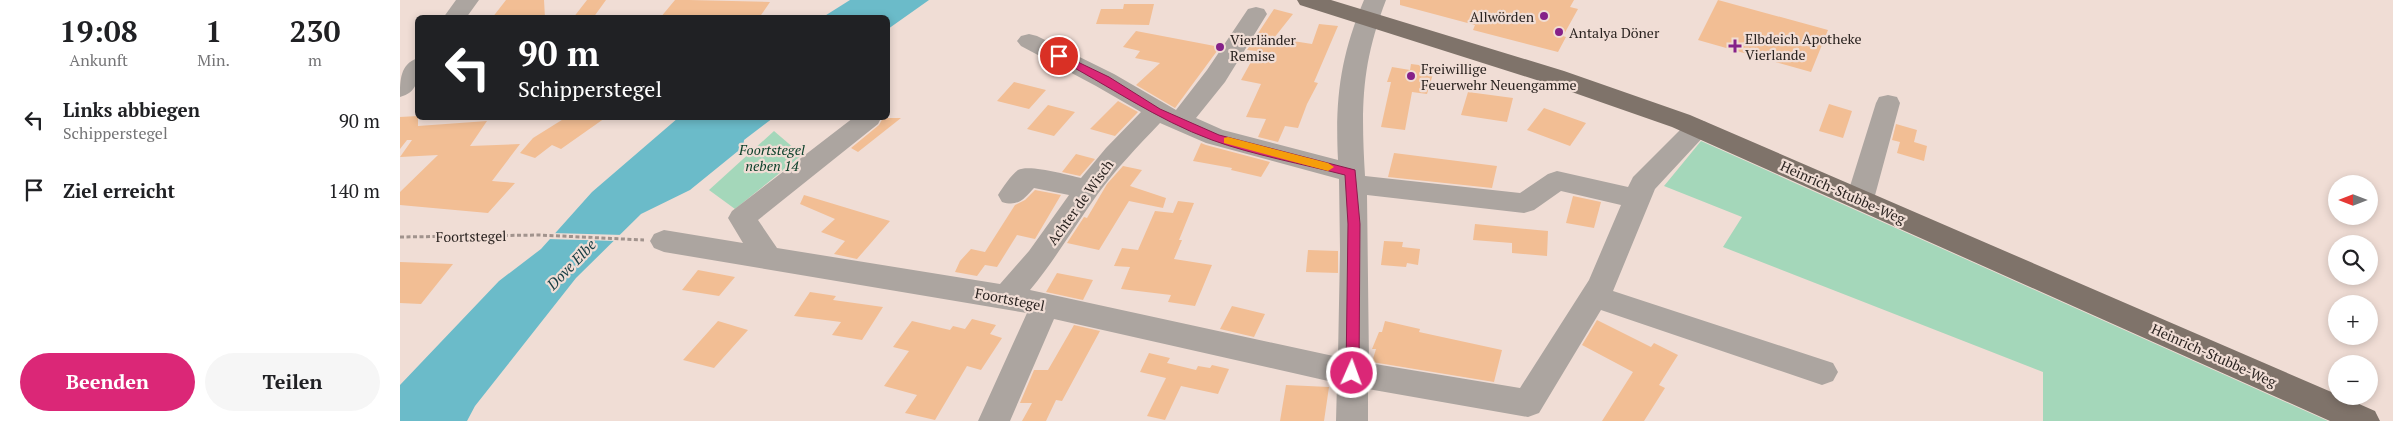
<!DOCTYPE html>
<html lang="de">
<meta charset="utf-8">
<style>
:root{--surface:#fff;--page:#f6f6f6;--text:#202124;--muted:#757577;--accent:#db2777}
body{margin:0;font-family:"PT Serif",serif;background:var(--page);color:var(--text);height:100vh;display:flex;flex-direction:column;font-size:19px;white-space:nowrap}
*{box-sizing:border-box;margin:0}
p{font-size:16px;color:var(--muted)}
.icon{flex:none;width:28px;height:28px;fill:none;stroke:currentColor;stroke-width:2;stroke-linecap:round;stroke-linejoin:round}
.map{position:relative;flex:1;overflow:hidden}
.drawer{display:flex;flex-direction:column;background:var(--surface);width:400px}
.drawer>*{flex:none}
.hud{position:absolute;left:15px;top:15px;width:475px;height:105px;border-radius:8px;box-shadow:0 2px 8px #0003;background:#202124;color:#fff;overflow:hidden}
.needle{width:32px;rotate:270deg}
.buttons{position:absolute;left:1928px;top:175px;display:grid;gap:10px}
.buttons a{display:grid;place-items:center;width:50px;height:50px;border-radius:50%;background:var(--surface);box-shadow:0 2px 8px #0003;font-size:25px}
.pin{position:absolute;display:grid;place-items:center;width:42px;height:42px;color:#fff;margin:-21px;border:2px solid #fff;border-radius:50%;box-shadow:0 1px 5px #0007}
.me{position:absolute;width:55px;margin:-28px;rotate:2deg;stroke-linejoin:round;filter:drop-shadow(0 0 4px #0008)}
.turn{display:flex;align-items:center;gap:18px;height:105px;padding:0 20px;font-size:22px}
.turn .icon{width:65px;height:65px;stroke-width:2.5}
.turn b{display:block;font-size:35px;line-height:42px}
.eta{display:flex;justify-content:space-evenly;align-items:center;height:85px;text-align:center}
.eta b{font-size:30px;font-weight:600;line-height:35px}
.action{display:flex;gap:10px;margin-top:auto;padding:10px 20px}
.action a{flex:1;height:58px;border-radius:30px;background:var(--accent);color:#fff;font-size:20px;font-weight:600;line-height:58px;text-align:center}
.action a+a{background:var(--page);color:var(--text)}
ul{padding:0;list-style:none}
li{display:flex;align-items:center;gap:15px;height:70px;padding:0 20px}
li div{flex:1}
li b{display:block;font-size:19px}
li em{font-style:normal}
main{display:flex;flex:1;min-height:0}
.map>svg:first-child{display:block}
.green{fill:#a4d7ba}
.water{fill:#6bbbc9}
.pier{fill:#f0ddd5}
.building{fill:#f2be94}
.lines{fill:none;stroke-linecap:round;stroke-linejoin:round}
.path{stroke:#a1938d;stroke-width:3;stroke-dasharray:4 2.5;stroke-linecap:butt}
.minor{fill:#aca5a0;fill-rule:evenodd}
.major{fill:#7f736a;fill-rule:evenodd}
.route{fill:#db2777;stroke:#8e194d}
.slow{fill:#f59e0b}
.poi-dot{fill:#852189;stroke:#f0ddd5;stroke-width:2}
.labels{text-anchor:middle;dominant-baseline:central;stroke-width:4.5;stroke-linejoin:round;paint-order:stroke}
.poi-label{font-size:14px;fill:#2a2320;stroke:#f0ddd5;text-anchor:start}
.park-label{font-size:14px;font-style:italic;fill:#0b402a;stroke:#f0ddd5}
.street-label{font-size:14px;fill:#2a2320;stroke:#f0ddd5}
.water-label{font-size:15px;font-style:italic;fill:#163d43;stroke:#f0ddd5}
</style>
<main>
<section class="drawer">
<div class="eta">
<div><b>19:08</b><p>Ankunft</p></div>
<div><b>1</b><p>Min.</p></div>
<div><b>230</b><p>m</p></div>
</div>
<ul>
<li><svg class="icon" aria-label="left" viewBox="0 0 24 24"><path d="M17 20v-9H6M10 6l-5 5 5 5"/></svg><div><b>Links abbiegen</b><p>Schipperstegel</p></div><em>90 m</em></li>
<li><svg class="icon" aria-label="arrive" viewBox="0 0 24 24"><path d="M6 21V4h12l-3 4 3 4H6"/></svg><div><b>Ziel erreicht</b></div><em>140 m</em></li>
</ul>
<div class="action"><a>Beenden</a><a>Teilen</a></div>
</section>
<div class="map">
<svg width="1993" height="421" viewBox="0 0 1993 421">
<rect width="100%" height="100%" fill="#f0ddd5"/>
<path class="green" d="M 374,131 L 402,155 L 335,209 L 309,190 Z
M 1301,141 L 1928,421 L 1643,421 L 1643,372 L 1323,247 L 1342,217 L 1264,186 Z"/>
<path class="water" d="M 450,0 L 529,0 L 488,29 L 488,18 L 423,17 Z
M 278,118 L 373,118 L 344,140 L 343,147 L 290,190 L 241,214 L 176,278 L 75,406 L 67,421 L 0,421 L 0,385 L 99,281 L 141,249 L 192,192 Z"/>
<path class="pier" d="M 152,233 L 223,235 L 217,241 L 147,239 Z"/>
<path class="building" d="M 106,0 L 144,0 L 145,18 L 92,18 Z
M 187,0 L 206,0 L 193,18 L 173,18 Z
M 275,0 L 289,0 L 370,2 L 359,18 L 260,18 Z
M 1000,0 L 1174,0 L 1170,7 L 1178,9 L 1163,36 L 1166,37 L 1158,52 L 1073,30 L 1075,25 L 1000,5 Z
M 1318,0 L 1428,30 L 1411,72 L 1298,40 Z
M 724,4 L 754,4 L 749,25 L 696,24 L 701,9 L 723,9 Z
M 874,9 L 893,14 L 874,38 L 912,44 L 919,24 L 938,26 L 914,82 L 918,83 L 907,104 L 898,128 L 885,126 L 878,142 L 858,137 L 866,119 L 846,117 L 861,84 L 841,80 L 857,51 L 847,50 Z
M 736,31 L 820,47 L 775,108 L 736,85 L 760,63 L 735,58 L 740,51 L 723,47 Z
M 1011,64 L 1035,67 L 1027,94 L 1012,92 L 1005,130 L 981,127 L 991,82 L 987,82 L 992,67 L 1010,70 Z
M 614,82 L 646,90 L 629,109 L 597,101 Z
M 1068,92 L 1113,98 L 1107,122 L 1061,115 Z
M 718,101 L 738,112 L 715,136 L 690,129 Z
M 1429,104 L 1452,111 L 1443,138 L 1419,131 Z
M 648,105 L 675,112 L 654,136 L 627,129 Z
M 1144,108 L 1186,123 L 1170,146 L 1127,130 Z
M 18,116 L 18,126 L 87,121 L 70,146 L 120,144 L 92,181 L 115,183 L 88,213 L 0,205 L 0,192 L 38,155 L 0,157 L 12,140 L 7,140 L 0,149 L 0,117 Z
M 165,118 L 205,118 L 161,149 L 152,145 L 135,158 L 120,153 L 133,138 Z
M 483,118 L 501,118 L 458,152 L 451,148 L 479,125 Z
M 1496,124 L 1517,130 L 1514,142 L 1527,146 L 1524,161 L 1497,153 L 1500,142 L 1492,140 Z
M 801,143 L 806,145 L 870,162 L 861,177 L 831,170 L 832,168 L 793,161 Z
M 994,153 L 1097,166 L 1092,188 L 988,177 Z
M 676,154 L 695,159 L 680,176 L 662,172 Z
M 723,166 L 742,170 L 730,186 L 766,198 L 763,208 L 729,201 L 699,250 L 667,243 L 684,217 L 687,218 L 707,184 Z
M 635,190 L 661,195 L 635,239 L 617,235 L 597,267 L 585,265 L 577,276 L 555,272 L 560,261 L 571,249 L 585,252 L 615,205 L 625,200 Z
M 404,195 L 490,221 L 457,259 L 434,254 L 445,241 L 421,232 L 435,219 L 400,204 Z
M 1173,196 L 1201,202 L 1194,228 L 1166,223 Z
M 778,201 L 794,203 L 779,240 L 782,240 L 774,259 L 812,265 L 795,306 L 768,302 L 771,295 L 721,289 L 730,267 L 714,266 L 722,248 L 738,250 L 755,211 L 773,213 Z
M 1075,224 L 1148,231 L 1147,256 L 1112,253 L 1112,243 L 1073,240 Z
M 984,241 L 1003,242 L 1002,247 L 1020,249 L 1018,265 L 1007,263 L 1006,267 L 981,265 Z
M 908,250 L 938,251 L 938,273 L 906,272 Z
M 0,262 L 53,264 L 21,304 L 0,303 Z
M 298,270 L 335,277 L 319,296 L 282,290 Z
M 657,273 L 693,280 L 683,300 L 646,292 Z
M 410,292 L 436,296 L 433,300 L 483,307 L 462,340 L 432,335 L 441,322 L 394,316 Z
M 832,306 L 865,314 L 854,337 L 820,329 Z
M 572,319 L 596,325 L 590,334 L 602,338 L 581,370 L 567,366 L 535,420 L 505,413 L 517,395 L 484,386 L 509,351 L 493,347 L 512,321 L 550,330 L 553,326 L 565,329 Z
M 1197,320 L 1251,347 L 1254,343 L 1278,355 L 1259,385 L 1265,388 L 1244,421 L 1202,421 L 1233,372 L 1182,345 Z
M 318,321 L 348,330 L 314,368 L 283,360 Z
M 985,321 L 1020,329 L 1019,332 L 1102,350 L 1094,382 L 972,362 L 976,349 L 972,349 L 979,332 L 982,332 Z
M 674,325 L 700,331 L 662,401 L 656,400 L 646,421 L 622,421 L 632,403 L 620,403 L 634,370 L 648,370 Z
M 749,353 L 770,358 L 767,363 L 796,370 L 798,366 L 810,368 L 812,365 L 829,369 L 818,394 L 781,386 L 765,420 L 747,416 L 766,378 L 740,372 Z
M 886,385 L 929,387 L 924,421 L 880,421 Z"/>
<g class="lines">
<path class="path" d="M 0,237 L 139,235 L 244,240"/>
<path class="minor" d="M 56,0 L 79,0 L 66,18 L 43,18 Z
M 964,0 L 986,0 C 961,65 961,107 965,176 L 1120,193 L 1148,174 L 1157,171 L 1228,187 L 1233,177 L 1288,122 L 1297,119 L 1306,122 L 1310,128 L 1306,134 L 1255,189 L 1213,291 L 1433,363 L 1438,372 L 1433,381 L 1422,385 L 1201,310 L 1139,413 L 1128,417 L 968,389 L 968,421 L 936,421 L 937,383 L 654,319 L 610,421 L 578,421 L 627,313 L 264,252 L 254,248 L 250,241 L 254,234 L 264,230 L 343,243 L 328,218 L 332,211 L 453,118 L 481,118 L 478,124 L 358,220 L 377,248 L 600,284 L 629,251 L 669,195 L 634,188 C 624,199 618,207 602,202 L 598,195 C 603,187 611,175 618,170 C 629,164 668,175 681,178 L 706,148 L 741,112 L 696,86 L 621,46 L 617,41 L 621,36 L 629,34 L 637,36 L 714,74 L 776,110 L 807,70 L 848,9 L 856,7 L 864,9 L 867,14 L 825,82 L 796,118 L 823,130 L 938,160 C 935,99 940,57 964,0 ZM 760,123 L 806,143 L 939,179 L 940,251 L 938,357 L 630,290 C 655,260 674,227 697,195 C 716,169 738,146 760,123 ZM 1161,191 L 1221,205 L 1189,280 L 1120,388 L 969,363 L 967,195 L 1124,213 L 1134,210 Z
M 18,58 C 18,76 20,92 0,97 C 0,80 0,64 18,58 Z
M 1488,95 L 1497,97 L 1500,103 L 1474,199 L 1470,206 L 1460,209 L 1450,206 L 1446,199 L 1476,103 L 1479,97 Z"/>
<path class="major" d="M 897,0 L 931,0 L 1164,71 L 1290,115 L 1936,394 L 1936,396 L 1941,396 L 1975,411 L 1980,421 L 1930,421 L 1272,127 L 1146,83 L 900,5 Z"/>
</g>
<path class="route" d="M 659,53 L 709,77 L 760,109 L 819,135 L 955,170 L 960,224 L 959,373 L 957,377 L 948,377 L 946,373 L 948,224 L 945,175 C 903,164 853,155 812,140 C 757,120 708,85 656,58 L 656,54 Z"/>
<path class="slow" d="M 828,137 L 928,163 L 934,167 L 928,171 L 824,143 L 824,138 Z"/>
<g class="poi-dot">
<circle cx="1144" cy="16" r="5"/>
<circle cx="1159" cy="32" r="5"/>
<path d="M1332.5 38.5h5v5h5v5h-5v5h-5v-5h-5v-5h5z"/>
<circle cx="820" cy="47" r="5"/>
<circle cx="1011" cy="76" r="5"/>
</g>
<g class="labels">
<g class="poi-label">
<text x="1134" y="16" text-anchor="end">Allwörden</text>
<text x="1169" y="32">Antalya Döner</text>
<text x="1345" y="38">Elbdeich Apotheke<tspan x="1345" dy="16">Vierlande</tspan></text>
<text x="830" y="39">Vierländer<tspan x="830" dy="16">Remise</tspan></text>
<text x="1021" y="68">Freiwillige<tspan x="1021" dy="16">Feuerwehr Neuengamme</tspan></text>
</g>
<g class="park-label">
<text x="372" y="149">Foortstegel<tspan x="372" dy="16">neben 14</tspan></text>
</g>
<g class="street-label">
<text transform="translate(1443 192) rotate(24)">Heinrich-Stubbe-Weg</text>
<text transform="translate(680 202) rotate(-54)">Achter de Wisch</text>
<text transform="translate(71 236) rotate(-1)">Foortstegel</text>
<text transform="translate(610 299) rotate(11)">Foortstegel</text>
<text transform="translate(1814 355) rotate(24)">Heinrich-Stubbe-Weg</text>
</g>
<g class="water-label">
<text transform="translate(171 264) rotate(-46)">Dove Elbe</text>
</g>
</g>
</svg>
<div class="buttons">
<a><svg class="needle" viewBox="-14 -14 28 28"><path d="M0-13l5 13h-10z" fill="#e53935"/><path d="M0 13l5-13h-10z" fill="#757577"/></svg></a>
<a><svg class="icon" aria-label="search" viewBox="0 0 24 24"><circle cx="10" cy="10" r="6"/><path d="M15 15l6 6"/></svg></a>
<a>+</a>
<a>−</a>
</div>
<div class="pin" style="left:659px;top:56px;background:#d93025"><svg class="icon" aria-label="arrive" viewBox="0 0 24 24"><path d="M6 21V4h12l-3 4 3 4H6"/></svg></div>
<svg class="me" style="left:952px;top:373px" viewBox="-20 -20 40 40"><circle r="17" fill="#db2777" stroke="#fff" stroke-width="3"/><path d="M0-11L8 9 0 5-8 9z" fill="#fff"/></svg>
<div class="hud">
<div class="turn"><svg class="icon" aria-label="left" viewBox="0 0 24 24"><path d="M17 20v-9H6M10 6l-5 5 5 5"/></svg><div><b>90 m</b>Schipperstegel</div></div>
</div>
</div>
</main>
